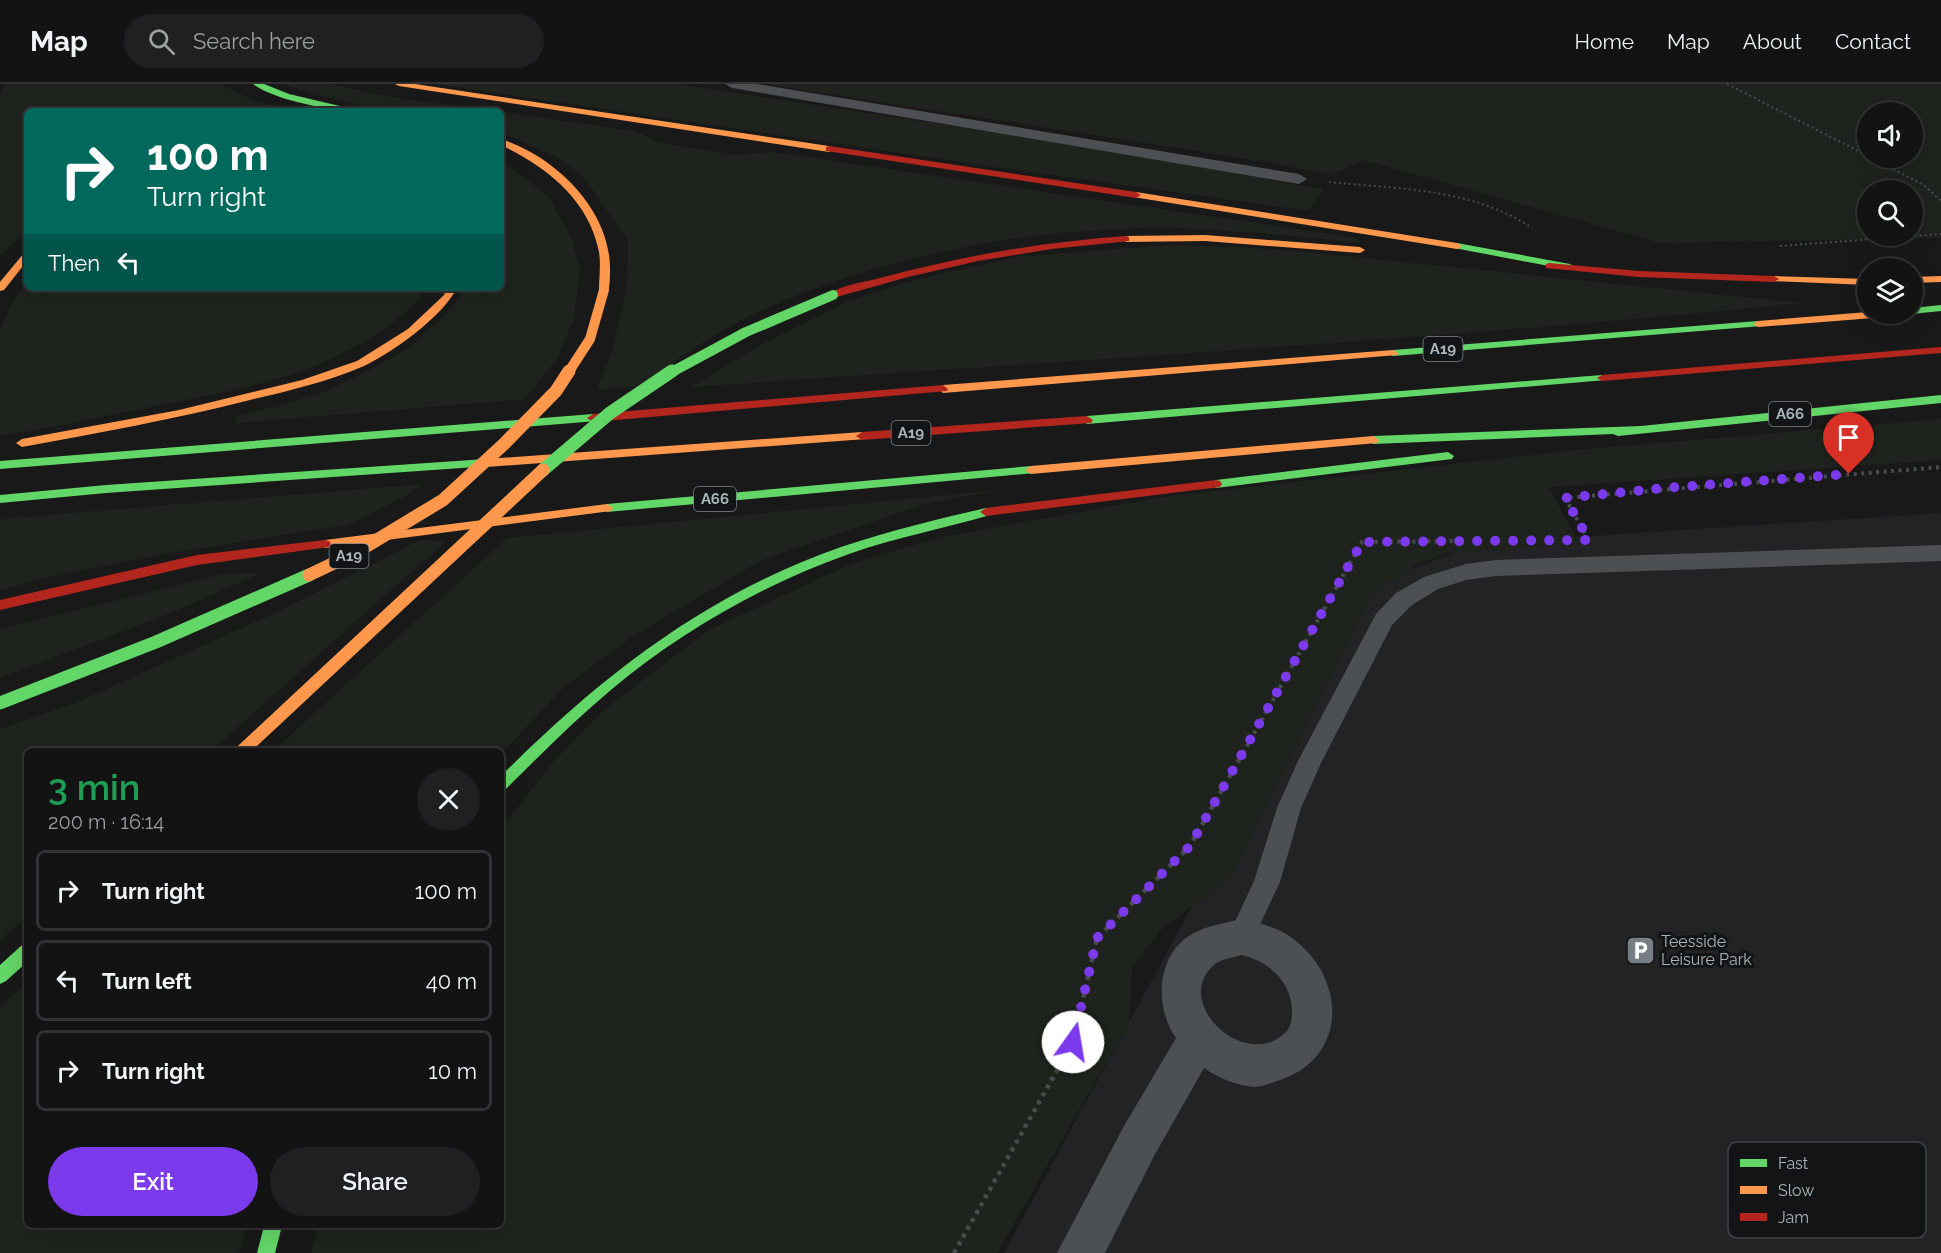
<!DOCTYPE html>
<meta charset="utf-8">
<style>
:root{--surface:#131314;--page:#202022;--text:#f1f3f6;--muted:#9d9ea0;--line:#323234;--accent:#7c3aed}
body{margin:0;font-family:Raleway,sans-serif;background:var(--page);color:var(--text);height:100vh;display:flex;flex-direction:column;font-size:22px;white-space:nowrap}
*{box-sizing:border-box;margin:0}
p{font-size:20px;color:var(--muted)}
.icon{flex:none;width:33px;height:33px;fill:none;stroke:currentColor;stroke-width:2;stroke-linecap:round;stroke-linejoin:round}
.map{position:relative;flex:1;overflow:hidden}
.side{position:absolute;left:24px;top:664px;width:480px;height:480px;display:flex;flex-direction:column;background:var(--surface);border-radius:9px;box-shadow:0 6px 24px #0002,0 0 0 2px var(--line)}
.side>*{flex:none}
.banner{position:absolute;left:24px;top:24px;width:480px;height:183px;border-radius:9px;box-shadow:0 6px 24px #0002,0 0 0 2px var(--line);background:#00695c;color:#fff;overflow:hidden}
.tools{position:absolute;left:1857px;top:18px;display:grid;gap:12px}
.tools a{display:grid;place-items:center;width:66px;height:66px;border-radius:50%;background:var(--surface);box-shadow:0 6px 24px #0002,0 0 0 2px var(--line);font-size:30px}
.pin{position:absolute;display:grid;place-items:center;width:51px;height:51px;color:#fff;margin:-62px -26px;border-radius:50% 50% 50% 0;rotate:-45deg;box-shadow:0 0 6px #0007}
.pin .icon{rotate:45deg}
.me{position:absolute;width:66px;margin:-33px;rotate:13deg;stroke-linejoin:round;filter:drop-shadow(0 0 4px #0008)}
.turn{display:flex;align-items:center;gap:21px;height:126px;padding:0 24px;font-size:27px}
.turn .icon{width:78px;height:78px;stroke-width:2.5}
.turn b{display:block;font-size:42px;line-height:51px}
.then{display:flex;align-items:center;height:57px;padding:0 24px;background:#0003;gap:12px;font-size:22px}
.round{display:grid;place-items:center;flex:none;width:63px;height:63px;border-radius:32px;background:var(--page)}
.head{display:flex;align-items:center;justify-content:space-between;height:102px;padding:0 24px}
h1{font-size:36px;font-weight:600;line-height:45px;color:#1e9e55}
.action{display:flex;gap:12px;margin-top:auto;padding:12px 24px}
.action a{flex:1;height:69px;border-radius:36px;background:var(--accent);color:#fff;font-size:24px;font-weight:600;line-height:69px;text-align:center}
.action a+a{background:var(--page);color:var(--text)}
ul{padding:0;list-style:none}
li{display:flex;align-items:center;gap:18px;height:81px;margin:0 12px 9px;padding:0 12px;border:3px solid var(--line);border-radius:9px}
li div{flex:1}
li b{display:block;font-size:22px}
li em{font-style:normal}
header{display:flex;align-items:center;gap:36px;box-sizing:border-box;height:84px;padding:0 30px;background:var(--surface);border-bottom:2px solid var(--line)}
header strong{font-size:28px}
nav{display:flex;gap:33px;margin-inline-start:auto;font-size:21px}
.search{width:420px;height:54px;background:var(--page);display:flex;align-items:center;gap:15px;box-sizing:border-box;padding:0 21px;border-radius:33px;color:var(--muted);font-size:22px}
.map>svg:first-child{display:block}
.built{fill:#232326}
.green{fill:#1e241d;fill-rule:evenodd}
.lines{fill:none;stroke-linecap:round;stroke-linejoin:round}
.path-far2{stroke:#494c4d;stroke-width:2;stroke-dasharray:2 3;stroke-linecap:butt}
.path-far1{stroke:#494c4d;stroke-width:4;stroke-dasharray:3 4.5;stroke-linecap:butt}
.path{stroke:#494c4d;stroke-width:4.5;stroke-dasharray:4 5;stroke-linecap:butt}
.lane{fill:#4d5053;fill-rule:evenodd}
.street{fill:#4d5053;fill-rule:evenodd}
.fast{fill:#63d668;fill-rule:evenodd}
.slow{fill:#ff974d;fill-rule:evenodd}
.jam{fill:#b3261e;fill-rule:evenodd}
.fast-bridge-far1{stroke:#63d668;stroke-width:10}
.fast-bridge{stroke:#63d668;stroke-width:13}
.slow-bridge-far1{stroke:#ff974d;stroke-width:10}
.slow-bridge{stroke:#ff974d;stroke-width:13}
.route{stroke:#7c3aed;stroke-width:10;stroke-dasharray:0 18}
.labels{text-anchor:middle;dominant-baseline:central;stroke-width:6;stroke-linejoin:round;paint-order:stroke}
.shield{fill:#131416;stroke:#7c858a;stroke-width:1.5}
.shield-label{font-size:15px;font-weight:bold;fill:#a9b5bb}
.poi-label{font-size:16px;fill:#a9b5bb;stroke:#131416;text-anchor:start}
.key{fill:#131416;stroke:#404448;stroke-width:1.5}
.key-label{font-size:16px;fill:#a9b5bb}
</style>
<header>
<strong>Map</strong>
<div class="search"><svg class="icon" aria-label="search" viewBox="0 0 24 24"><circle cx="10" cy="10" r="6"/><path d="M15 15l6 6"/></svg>Search here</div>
<nav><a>Home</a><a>Map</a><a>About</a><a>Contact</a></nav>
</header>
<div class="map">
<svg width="1941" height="1169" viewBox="0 0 1941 1169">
<rect width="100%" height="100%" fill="#19191a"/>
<path class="built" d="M 1941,429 L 1941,1169 L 1004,1169 L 1366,501 L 1483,459 Z"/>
<path class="green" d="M 4,0 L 220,0 L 255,17 L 295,27 L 27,27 L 27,147 L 0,172 L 0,13 Z
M 283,0 L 330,0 L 385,12 L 491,27 L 389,27 L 316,11 Z
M 436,0 L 677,0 L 1037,55 L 1323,105 L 1309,127 L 1008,85 Z
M 764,0 L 1941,0 L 1941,154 L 1660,159 L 1363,76 L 1331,91 L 1274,79 ZM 1868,28 L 1912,28 L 1912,74 L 1868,74 ZM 1868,106 L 1912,106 L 1912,152 L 1868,152 Z
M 501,28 L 635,47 L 658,58 L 734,71 L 774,68 L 1358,154 L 1358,159 C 1294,152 1229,145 1164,144 C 1050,144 932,163 825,201 C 780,216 734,238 694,264 C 678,274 654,295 637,301 C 626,306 609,304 597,305 L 612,268 L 627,204 L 628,157 L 584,93 L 557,73 L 501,49 Z
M 501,80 L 512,84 L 548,112 L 571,153 L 580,185 L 574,234 L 557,275 L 524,315 L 237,339 L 236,333 L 322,309 L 364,289 L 412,262 L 446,230 L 466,204 L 501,204 Z
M 1172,161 L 1242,163 L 1316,169 L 1802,219 C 1433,256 1061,277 691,303 L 757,263 L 849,217 L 918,195 L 1016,173 Z
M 27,197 L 27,204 L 427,204 C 414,224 393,239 373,252 C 297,301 217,308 130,327 C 86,336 44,345 0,352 L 0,247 L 11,219 Z
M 1941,335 L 1941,376 L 1549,403 L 1579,460 L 1444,470 L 1416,481 L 1372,510 L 1233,791 L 1162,845 L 1132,883 L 1129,939 L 997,1169 L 311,1169 L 319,1142 L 501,1142 L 501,745 L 553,678 L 605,625 L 709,546 L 853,479 L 942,453 L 1162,413 L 1575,366 Z
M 422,400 L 405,412 L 348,441 L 164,470 L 53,492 L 0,506 L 0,435 Z
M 999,406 L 924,420 L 760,477 L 633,552 L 564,603 L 501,670 L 501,668 L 273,667 L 507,454 Z
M 420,456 L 446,457 L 211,667 L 27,668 L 27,833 L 0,857 L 0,645 L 78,618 L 275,529 Z
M 261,489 L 173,528 L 0,594 L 0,545 L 223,490 Z
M 27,898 L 27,1142 L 247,1142 L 239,1169 L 0,1169 L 0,923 Z"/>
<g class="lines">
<path class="path-far2" d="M 1727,0 L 1868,72
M 1871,74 L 1924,101 L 1941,117
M 1329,98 C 1397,105 1473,104 1532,144
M 1780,162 L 1941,150"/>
<path class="path-far1" d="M 1585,449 L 1565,414 L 1941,383
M 1243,669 L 1362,458 L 1453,457"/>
<path class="path" d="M 954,1169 L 1073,958 L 1097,854 L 1190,762 L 1244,667"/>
<path class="lane" d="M 725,0 L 757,0 L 1299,90 L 1307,95 L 1299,100 L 732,4 Z
M 1941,461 L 1941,477 L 1496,492 L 1466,496 L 1438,505 L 1412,521 L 1392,541 L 1321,679 L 1301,724 L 1280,798 L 1250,862 L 1241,865 L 1232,862 L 1228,853 L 1254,797 L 1277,724 L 1298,677 L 1376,530 L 1396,509 L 1424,493 L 1466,480 L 1496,476 Z"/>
<path class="street" d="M 1241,835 C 1258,839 1278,843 1292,854 C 1347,894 1349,975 1277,997 C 1271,999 1262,1003 1255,1003 C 1238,1002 1218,994 1204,984 L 1154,1072 L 1105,1169 L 1057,1169 L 1124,1042 L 1176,954 C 1154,923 1156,871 1192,850 C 1206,842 1225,839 1241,835 ZM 1241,871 C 1269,877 1292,898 1292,928 C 1292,936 1291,943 1285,949 C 1244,988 1170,917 1215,880 C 1221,875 1233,874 1241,871 Z"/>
<path class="fast" d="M 253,0 L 264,0 L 289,10 L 361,27 C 332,27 276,17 253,0 Z
M 1457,159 L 1570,180 L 1575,183 L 1570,186 L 1454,164 L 1454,160 Z
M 1941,221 L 1941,227 L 1912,230 L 1910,230 L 1912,230 L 1912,224 Z
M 1758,237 L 1763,240 L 1762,242 L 1393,272 L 1388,269 L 1393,266 Z
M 1602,291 L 1606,292 L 1606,296 L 1087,340 L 1081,336 L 1087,332 Z
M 1941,311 L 1941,319 L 1618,352 L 1613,350 L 1373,360 L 1367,356 L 1373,352 L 1641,342 Z
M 593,330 L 597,331 L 597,337 L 0,385 L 0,377 Z
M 1448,368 L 1454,372 L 1452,375 L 1216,404 L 1210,400 L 1216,396 Z
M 486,375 L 492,379 L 490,382 L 106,409 L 0,419 L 0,411 L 106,401 Z
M 1031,382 L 1037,386 L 1035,389 L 607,428 L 601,424 L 607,420 Z
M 986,424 L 992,428 L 990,431 C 943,445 896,453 849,470 C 764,500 682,547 612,605 C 575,636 540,671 506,705 L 501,707 L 501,692 C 601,592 706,510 841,463 C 889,447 937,435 986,424 Z
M 27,859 L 27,878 L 6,897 L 0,900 L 0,881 L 21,862 Z
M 264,1142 L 282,1142 L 275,1169 L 257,1169 Z"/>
<path class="slow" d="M 395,0 L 415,0 L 829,62 L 833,65 L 829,68 L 399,2 Z
M 501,55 C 555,72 611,126 610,186 C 610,193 610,201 608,208 L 604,209 L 599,206 C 599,194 601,181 599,168 C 589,116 547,83 501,61 Z
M 1136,108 L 1457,159 L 1462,162 L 1457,165 L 1133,113 L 1131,111 Z
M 1205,151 L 1360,163 L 1365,166 L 1360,169 L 1205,157 L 1126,158 L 1121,155 L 1126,152 Z
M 27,168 L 27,177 L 4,206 L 0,207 L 0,198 L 24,169 Z
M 1774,192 L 1868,195 L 1868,201 L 1770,197 L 1769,195 Z
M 1941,192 L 1941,198 L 1912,199 L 1912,193 Z
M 447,204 L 457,204 C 443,232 392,269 364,282 C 327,298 288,307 250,316 C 175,335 98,349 22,363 L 16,359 L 22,355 L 179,326 L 302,296 L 357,277 L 408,245 L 444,211 Z
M 1868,228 L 1891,230 L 1886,233 L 1758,243 L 1753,240 L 1758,237 Z
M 1393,266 L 1398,269 L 1397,271 L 943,309 L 938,305 L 943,301 Z
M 862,348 L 868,352 L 866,355 L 486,383 L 480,379 L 486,375 Z
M 1373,352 L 1379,356 L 1377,359 L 1031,390 L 1025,386 L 1031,382 Z
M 607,420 L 613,424 L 611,427 L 325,464 L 319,460 L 325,456 Z"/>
<path class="jam" d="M 829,62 L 1136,108 L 1141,111 L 1136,114 L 826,67 L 826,63 Z
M 1126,152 L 1129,153 L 1129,157 L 1052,165 L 978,177 L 908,193 L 833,214 L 828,211 C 840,201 865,198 880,194 C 961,172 1042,158 1126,152 Z
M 1549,179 L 1639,187 L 1774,192 L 1779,195 L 1774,198 L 1639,193 L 1546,184 L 1546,180 Z
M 1941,263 L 1941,269 L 1602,297 L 1597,294 L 1602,291 Z
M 943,301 L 948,305 L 947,307 L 593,338 L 587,334 L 593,330 Z
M 1087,332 L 1093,336 L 1091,339 L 862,356 L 856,352 L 862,348 Z
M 1216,396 L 1220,397 L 1222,400 L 1220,403 L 986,432 L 980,428 L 986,424 Z
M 325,456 L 329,457 L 331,460 L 329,463 L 197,481 L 0,526 L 0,516 L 197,471 Z"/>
<path class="fast-bridge-far1" d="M 670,289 L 746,248 L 833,211"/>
<path class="fast-bridge" d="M 543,386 L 610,329 L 672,287
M 0,619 L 156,558 L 309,491"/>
<path class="slow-bridge-far1" d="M 568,289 L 590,255 L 604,206"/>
<path class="slow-bridge" d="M 309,491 L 357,468 L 443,416 L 504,360 L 556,307 L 569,287
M 241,668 L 543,386"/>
</g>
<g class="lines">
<path class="route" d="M 1073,958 L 1097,854 L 1190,762 L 1362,458 L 1589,456 L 1565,414 L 1665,404 L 1849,390"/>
</g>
<defs>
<symbol id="parking-square" viewBox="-11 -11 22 22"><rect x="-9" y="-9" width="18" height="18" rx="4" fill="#777e83" stroke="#131416"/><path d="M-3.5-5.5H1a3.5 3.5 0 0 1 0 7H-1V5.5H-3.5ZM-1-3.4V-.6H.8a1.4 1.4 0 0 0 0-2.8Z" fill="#fff"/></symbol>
</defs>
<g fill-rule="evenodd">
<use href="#parking-square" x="1624" y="850" width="33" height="33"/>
</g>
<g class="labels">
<g class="shield">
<rect x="1423.5" y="253" width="39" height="24" rx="4.5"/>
<rect x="1769" y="318" width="42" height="24" rx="4.5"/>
<rect x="891.5" y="337" width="39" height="24" rx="4.5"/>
<rect x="694" y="403" width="42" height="24" rx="4.5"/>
<rect x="329.5" y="460" width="39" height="24" rx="4.5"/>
</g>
<g class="shield-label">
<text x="1443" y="265">A19</text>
<text x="1790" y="330">A66</text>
<text x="911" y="349">A19</text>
<text x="715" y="415">A66</text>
<text x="349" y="472">A19</text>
</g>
<g class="poi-label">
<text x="1661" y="857">Teesside<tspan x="1661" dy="18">Leisure Park</tspan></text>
</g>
</g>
<rect x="1728" y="1058" width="198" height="96" rx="9" class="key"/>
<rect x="1740" y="1075" width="27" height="8" fill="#63d668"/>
<rect x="1740" y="1102" width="27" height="8" fill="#ff974d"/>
<rect x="1740" y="1129" width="27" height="8" fill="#b3261e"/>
<g class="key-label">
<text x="1778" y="1085">Fast</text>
<text x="1778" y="1112">Slow</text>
<text x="1778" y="1139">Jam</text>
</g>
</svg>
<div class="tools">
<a><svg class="icon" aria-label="sound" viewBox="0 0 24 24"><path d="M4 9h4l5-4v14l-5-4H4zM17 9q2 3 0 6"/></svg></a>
<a><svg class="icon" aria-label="search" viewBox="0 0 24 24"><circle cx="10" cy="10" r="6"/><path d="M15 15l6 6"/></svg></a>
<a><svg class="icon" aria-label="layers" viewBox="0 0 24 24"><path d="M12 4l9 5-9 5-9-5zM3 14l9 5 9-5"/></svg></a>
</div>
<div class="pin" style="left:1849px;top:390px;background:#d93025"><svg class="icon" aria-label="arrive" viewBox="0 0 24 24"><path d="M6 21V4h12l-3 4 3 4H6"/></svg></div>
<svg class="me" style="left:1073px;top:958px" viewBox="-20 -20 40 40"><circle r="19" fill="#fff"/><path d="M0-13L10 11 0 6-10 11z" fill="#7c3aed"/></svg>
<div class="banner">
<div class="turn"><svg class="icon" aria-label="right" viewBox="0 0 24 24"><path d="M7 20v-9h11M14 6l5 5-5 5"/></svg><div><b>100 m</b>Turn right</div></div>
<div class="then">Then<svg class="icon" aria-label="left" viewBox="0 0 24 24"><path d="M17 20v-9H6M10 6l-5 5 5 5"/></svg></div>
</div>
<section class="side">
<div class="head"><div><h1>3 min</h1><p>200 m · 16:14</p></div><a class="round"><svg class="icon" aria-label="close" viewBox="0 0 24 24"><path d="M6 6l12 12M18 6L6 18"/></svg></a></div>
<ul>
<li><svg class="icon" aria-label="right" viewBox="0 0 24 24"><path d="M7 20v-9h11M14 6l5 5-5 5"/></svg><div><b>Turn right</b></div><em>100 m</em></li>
<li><svg class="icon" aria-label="left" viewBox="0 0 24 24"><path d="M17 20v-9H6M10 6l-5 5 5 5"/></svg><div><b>Turn left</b></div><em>40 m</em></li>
<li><svg class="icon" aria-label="right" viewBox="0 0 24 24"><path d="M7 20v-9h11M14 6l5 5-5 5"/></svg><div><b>Turn right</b></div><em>10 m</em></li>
</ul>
<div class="action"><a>Exit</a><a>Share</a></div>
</section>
</div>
